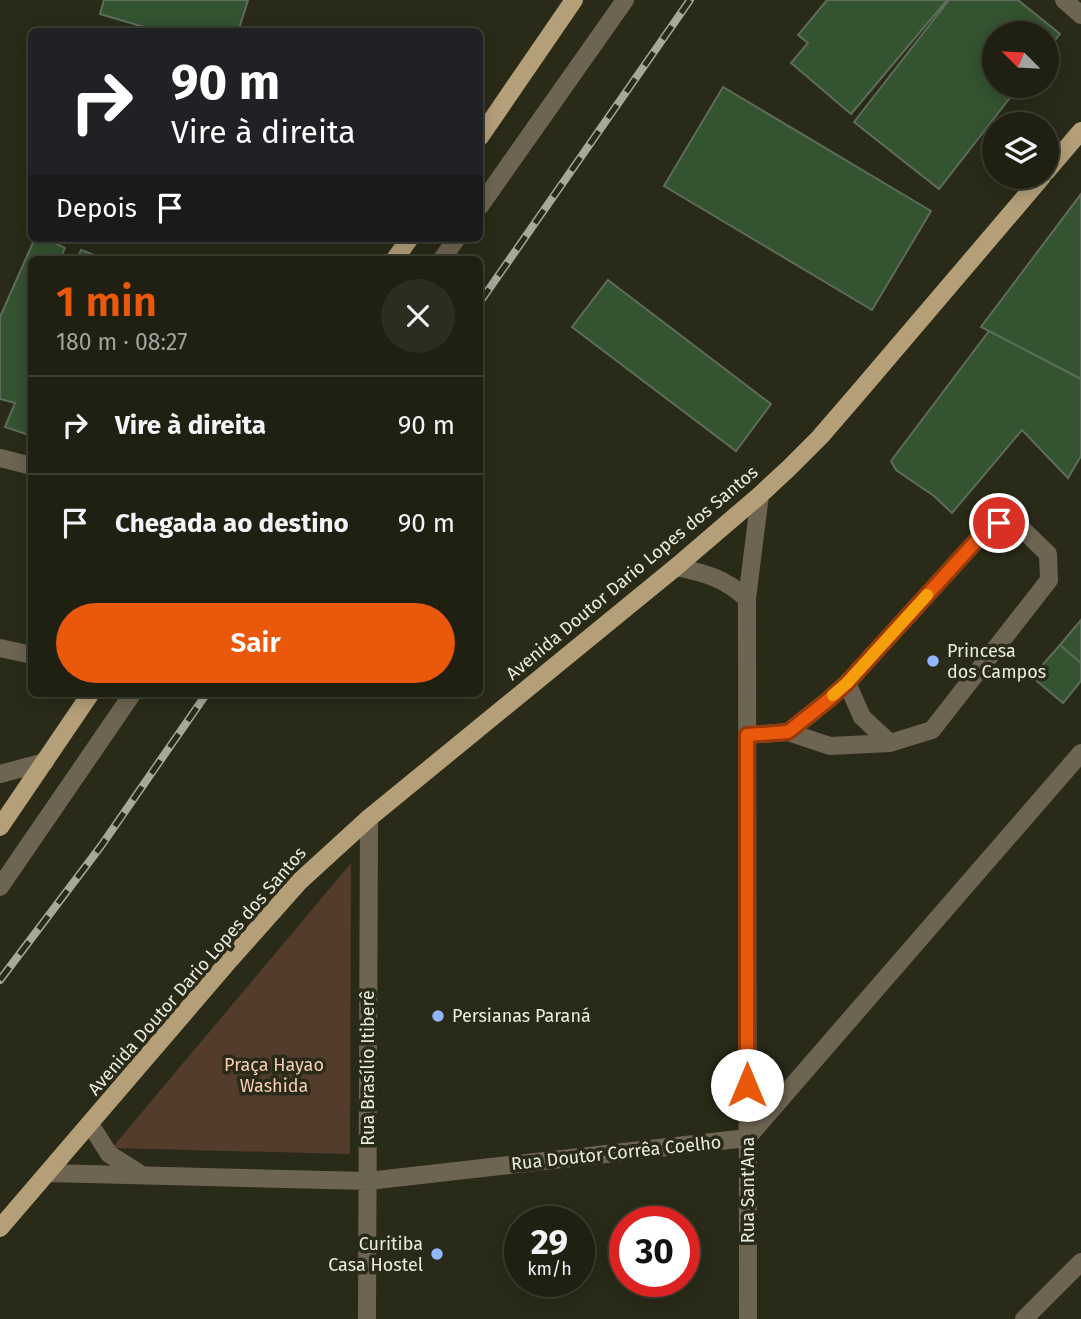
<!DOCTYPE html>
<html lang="pt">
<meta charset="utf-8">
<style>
:root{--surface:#1f2011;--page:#2c2d1f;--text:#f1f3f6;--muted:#a1a39f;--line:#3c3e31;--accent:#ea580c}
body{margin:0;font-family:"Fira Sans",sans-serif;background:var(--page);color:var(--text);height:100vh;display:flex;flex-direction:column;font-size:26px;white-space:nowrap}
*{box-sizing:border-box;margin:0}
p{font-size:23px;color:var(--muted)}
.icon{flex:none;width:38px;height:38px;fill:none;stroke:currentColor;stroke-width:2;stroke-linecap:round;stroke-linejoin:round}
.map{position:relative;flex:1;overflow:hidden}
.sheet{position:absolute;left:28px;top:256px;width:455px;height:441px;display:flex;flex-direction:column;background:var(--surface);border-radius:10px;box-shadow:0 4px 18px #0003,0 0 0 2px var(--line)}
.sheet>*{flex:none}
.guide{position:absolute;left:28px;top:28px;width:455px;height:214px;border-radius:10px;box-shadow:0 4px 18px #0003,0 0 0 2px var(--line);background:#202124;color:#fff;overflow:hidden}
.needle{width:46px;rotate:294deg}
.fabs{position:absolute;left:982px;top:21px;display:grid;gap:14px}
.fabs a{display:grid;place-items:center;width:77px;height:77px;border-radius:50%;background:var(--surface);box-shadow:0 4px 18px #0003,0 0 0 2px var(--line);font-size:35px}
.speed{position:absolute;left:504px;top:1206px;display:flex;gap:14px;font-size:35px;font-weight:700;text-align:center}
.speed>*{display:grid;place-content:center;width:91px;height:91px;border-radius:50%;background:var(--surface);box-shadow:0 4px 18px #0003,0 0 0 2px var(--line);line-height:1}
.speed small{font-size:18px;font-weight:400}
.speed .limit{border:10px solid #d22;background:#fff;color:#111}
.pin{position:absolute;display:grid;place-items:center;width:60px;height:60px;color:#fff;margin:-30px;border:4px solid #fff;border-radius:50%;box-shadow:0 2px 7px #0007}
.me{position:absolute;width:77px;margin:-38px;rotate:0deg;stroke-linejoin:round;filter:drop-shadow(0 0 5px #0008)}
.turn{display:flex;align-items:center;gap:24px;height:147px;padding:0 28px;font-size:32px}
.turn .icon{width:91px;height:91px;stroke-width:2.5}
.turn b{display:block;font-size:49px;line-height:60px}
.then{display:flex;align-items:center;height:66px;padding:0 28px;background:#0003;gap:14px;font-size:26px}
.round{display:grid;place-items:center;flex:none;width:74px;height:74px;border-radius:37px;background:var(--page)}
.headline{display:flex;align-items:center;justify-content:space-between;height:119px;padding:0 28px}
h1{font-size:42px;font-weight:600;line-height:52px;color:var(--accent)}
.action{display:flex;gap:14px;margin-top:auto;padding:14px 28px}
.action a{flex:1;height:80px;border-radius:42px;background:var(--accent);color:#fff;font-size:28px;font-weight:600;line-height:80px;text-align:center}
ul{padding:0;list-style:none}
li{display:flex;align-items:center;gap:21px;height:98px;padding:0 28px;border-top:2px solid var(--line)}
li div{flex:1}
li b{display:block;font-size:26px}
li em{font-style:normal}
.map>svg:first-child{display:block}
.green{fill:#543c2d}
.building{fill:#345331;stroke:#5d6c5b;stroke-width:2}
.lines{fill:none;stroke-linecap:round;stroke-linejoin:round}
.minor{stroke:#6e6452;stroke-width:18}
.major{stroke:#b49f79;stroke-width:18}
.rail-casing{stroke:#a6a899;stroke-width:8}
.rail{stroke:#292a17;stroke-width:5;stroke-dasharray:16;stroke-linecap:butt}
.route-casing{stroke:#983908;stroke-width:18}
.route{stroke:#ea580c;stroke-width:12}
.slow{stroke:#f59e0b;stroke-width:12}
.poi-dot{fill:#91b8fd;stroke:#292a17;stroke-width:2.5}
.labels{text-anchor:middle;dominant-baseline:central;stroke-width:7;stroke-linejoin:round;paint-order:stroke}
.street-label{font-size:18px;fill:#eaece0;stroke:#292a17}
.poi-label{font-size:18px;fill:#eaece0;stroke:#292a17;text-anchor:start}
.park-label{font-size:18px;fill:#f7cdb3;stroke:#292a17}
</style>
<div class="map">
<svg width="1081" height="1319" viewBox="0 0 1081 1319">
<rect width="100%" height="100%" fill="#292a17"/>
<path class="green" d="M 351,863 L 350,1154 L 112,1148 Z"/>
<path class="building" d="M 104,0 L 248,0 L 238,32 L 161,32 L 100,14 Z
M 827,0 L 947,0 L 851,114 L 791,63 L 808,43 L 798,35 Z
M 949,0 L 1018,0 L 1060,34 L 1046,51 L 1046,33 L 994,33 L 994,86 L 1019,86 L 939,189 L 854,122 Z
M 723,87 L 931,211 L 872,310 L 664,186 Z
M 1081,194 L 1081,379 L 981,327 Z
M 35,238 L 44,238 L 65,248 L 60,259 L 32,259 L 32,436 L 5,427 L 15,403 L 0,399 L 0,317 Z
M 81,250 L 105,259 L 77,259 Z
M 608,280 L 771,404 L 736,451 L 572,327 Z
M 989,331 L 1081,379 L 1081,456 L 1068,478 L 1022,430 L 952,513 L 934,496 L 896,470 L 891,461 Z
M 1081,620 L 1081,663 L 1060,645 Z
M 1060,645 L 1081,663 L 1081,681 L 1063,703 L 1032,677 Z"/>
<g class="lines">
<path class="minor" d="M 1064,0 L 1081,15
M 480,206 L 625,0
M 442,259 L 457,238
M 0,458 L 32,466
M 676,567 C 705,573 725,578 747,599
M 0,648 L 32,655
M 847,683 L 862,717 L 890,743
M 747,735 L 788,732 L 830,746 L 890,743 L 932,730 L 1049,580 L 1048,554 L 1016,523 L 999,523 L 987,529 L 847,683 L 827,701 L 788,732
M 0,774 L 45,762
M 0,887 L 133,693
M 90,1124 L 109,1154 L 139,1173
M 48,1173 L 368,1181 L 747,1138 L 1081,753
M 367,1319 L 369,818
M 748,1319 L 747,599 L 760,495
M 1024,1319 L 1081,1262"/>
<path class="major" d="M 480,137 L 574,0
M 1046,172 L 1081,131
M 395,259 L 410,238
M 0,827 L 91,693
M 0,1228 L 228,962 L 300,881 L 369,818 L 676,567 L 760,495 L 789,468 L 820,437 L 858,393 L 1042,177"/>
<defs>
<path id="rail" d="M 480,302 L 690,0
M 0,980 L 101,846 L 207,693"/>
</defs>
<use href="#rail" class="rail-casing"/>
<use href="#rail" class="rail"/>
</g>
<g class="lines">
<defs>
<path id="route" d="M 747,1085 L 747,735 L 788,732 L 827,701 L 847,683 L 987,529 L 999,523"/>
</defs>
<use href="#route" class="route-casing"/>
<use href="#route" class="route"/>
<path class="slow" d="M 833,695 L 847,683 L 927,595"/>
</g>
<g class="poi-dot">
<circle cx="933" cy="661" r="7"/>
<circle cx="438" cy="1016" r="7"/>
<circle cx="437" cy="1254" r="7"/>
</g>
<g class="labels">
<g class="street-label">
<text transform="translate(632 573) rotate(-40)">Avenida Doutor Dario Lopes dos Santos</text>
<text transform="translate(197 971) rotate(-49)">Avenida Doutor Dario Lopes dos Santos</text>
<text transform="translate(368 1068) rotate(-90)">Rua Brasílio Itiberê</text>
<text transform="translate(616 1153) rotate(-6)">Rua Doutor Corrêa Coelho</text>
<text transform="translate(748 1190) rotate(-90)">Rua Sant'Ana</text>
</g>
<g class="poi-label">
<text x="947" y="651">Princesa<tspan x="947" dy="21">dos Campos</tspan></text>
<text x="452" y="1016">Persianas Paraná</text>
<text x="423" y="1244" text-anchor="end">Curitiba<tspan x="423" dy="21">Casa Hostel</tspan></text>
</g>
<g class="park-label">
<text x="274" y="1065">Praça Hayao<tspan x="274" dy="21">Washida</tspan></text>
</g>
</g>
</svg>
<div class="fabs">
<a><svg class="needle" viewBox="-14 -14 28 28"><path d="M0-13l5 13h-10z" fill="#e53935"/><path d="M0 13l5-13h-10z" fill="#a1a39f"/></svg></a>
<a><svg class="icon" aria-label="layers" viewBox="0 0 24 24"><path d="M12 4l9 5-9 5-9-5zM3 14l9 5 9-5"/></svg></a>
</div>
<div class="speed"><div>29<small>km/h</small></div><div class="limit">30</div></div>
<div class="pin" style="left:999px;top:523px;background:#d93025"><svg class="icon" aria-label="arrive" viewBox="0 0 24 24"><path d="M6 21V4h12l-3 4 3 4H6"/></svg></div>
<svg class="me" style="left:747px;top:1085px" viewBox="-20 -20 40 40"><circle r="19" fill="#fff"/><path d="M0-13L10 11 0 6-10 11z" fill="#ea580c"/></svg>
<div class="guide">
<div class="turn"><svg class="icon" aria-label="right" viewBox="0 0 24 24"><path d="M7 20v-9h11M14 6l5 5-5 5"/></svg><div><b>90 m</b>Vire à direita</div></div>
<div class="then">Depois<svg class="icon" aria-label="arrive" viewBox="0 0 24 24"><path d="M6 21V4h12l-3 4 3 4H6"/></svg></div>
</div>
<section class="sheet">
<div class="headline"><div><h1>1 min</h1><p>180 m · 08:27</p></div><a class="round"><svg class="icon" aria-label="close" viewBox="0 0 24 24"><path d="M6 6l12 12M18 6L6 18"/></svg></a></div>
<ul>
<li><svg class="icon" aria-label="right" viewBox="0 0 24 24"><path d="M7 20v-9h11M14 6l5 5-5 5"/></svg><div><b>Vire à direita</b></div><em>90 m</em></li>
<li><svg class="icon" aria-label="arrive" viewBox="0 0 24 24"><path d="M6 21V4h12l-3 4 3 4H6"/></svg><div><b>Chegada ao destino</b></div><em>90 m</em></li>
</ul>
<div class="action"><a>Sair</a></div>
</section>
</div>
